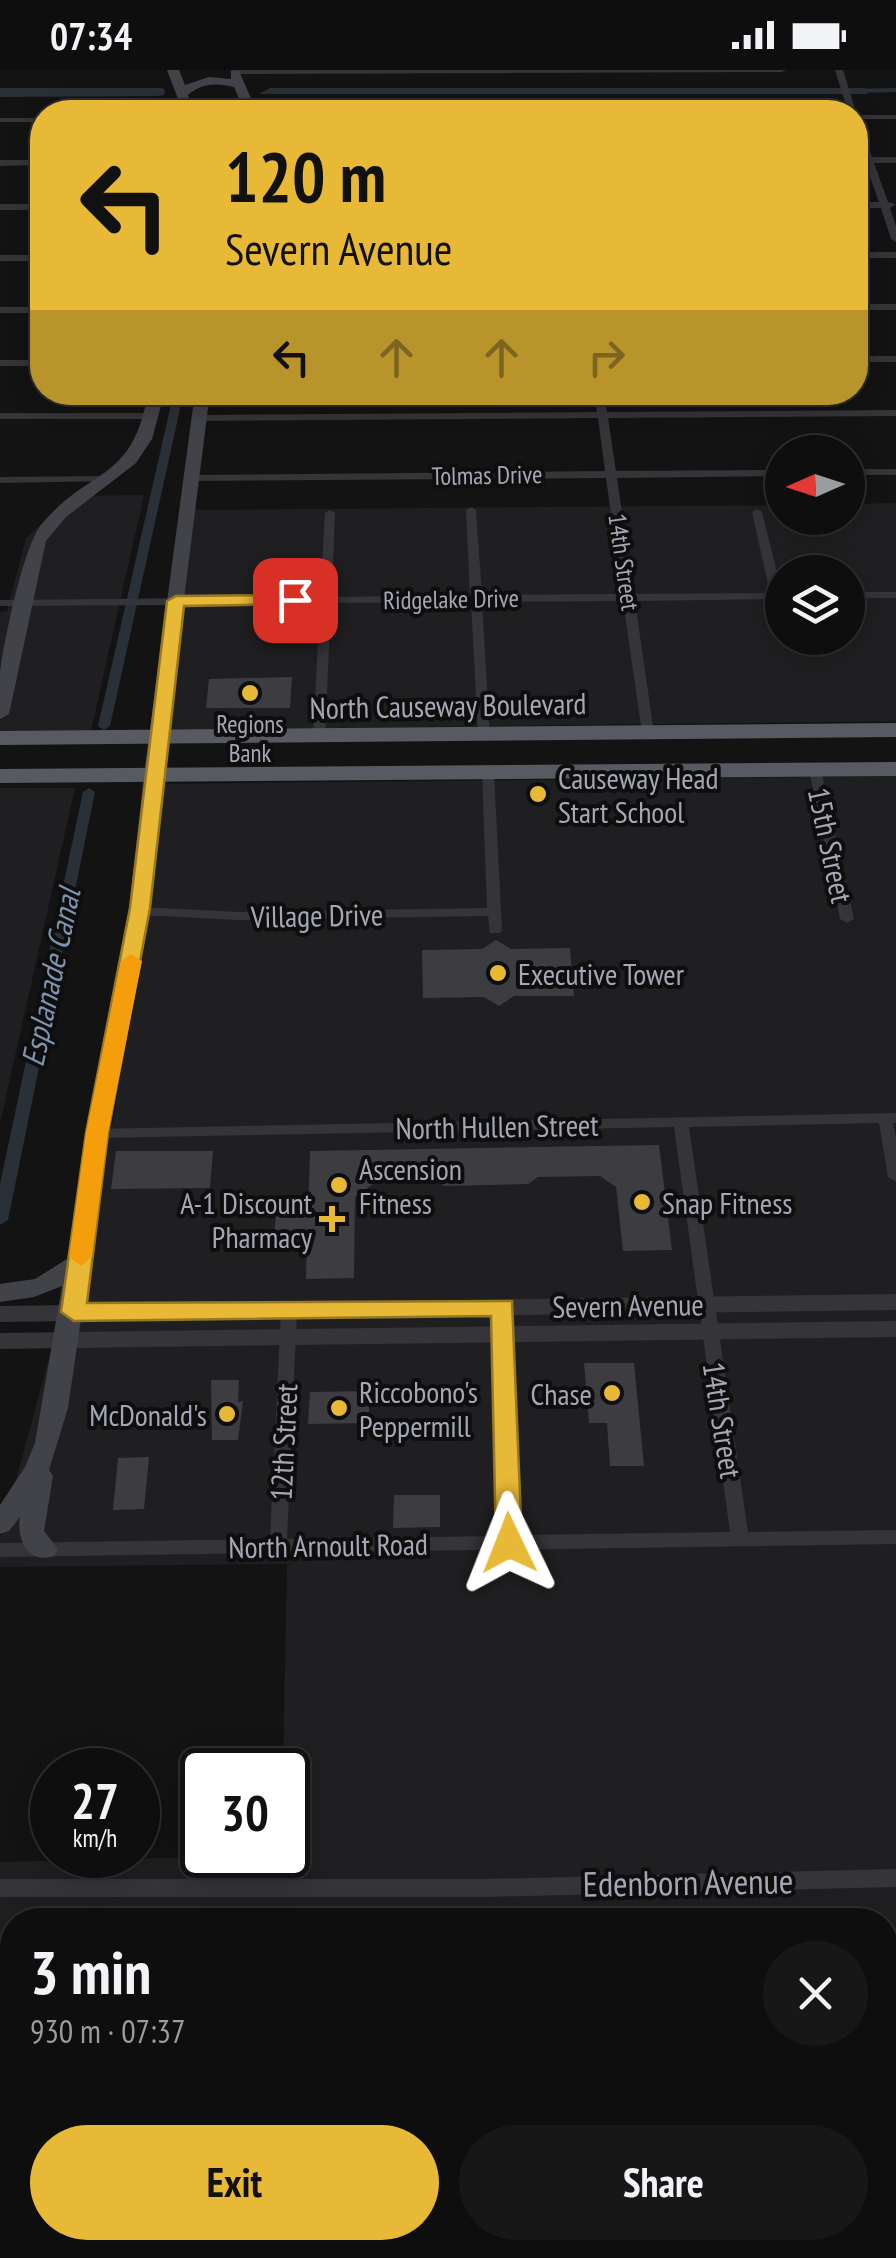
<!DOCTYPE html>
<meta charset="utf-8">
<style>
:root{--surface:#0e0e0f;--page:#171718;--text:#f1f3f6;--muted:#9b9c9e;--line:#2e2e2f;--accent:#e8b936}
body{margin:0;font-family:"PT Sans Narrow",sans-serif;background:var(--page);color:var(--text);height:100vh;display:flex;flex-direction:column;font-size:38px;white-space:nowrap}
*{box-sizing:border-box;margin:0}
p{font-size:32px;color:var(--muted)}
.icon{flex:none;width:55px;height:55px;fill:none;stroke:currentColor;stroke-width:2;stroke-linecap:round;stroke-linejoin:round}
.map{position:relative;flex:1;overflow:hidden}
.panel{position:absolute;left:0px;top:1838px;width:898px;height:352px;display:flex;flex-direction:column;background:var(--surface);border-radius:40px 40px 0 0;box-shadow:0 5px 25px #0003,0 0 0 2px var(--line)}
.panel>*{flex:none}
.top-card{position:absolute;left:30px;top:30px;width:838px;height:305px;border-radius:40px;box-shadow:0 5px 25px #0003,0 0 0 2px var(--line);background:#e8b936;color:#111;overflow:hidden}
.needle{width:65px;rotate:267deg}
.buttons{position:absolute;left:765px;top:365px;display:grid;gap:20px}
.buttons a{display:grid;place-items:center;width:100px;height:100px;border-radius:50%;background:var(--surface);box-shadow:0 5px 25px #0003,0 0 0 2px var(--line);font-size:50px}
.speed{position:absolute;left:30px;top:1678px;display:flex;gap:20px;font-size:50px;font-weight:700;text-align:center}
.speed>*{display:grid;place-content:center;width:130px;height:130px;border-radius:50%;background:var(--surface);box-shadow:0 5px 25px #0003,0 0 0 2px var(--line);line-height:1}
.speed small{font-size:25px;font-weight:400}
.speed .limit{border:5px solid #111;border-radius:15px;background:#fff;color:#111}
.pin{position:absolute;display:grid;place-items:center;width:85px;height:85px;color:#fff;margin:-42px;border-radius:20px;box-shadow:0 5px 15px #0006}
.me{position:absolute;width:110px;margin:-55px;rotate:358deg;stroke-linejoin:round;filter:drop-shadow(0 0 8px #0008)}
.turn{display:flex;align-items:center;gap:35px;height:210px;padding:0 30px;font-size:45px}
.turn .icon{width:130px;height:130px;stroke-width:2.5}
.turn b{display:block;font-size:70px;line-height:85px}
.lanes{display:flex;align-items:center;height:95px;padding:0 30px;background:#0003;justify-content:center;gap:50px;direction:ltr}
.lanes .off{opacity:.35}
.round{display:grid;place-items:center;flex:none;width:105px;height:105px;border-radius:52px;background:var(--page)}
.headline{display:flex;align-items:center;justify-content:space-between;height:170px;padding:0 30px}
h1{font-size:60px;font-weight:700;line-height:75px}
.button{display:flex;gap:20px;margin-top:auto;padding:20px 30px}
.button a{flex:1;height:115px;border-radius:60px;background:var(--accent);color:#111;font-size:40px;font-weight:700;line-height:115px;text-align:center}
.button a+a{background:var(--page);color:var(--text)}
.status{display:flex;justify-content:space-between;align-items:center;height:70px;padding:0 50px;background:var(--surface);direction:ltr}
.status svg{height:28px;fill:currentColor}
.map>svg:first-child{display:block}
.built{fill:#1f1f21;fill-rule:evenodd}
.water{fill:#2a3037}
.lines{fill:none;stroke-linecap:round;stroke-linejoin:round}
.canal{fill:#2a3037;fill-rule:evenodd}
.building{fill:#3d3d41}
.minor{fill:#343439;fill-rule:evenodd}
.tertiary{fill:#343439;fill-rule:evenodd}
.secondary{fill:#424349;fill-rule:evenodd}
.trunk{fill:#585a61;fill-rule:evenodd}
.route{fill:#e8b936;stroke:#977823;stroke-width:2.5}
.slow{fill:#f59e0b}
.poi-dot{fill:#e8b936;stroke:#0e0e0f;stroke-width:4}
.labels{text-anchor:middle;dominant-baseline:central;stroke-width:8;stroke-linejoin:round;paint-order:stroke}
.far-street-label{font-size:25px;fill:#a5a8b4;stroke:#0e0e0f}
.far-poi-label{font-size:25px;fill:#a5a8b4;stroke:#0e0e0f}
.street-label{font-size:30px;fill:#a5a8b4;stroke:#0e0e0f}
.poi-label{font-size:30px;fill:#a5a8b4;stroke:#0e0e0f;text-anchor:start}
.water-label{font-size:32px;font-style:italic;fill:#7d93ae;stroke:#0e0e0f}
.near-street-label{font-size:35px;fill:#a5a8b4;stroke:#0e0e0f}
</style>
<div class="status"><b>07:34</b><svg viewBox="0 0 49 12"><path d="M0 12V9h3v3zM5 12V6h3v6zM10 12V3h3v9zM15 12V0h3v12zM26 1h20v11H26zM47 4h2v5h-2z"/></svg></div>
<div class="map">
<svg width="896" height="2188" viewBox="0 0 896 2188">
<rect width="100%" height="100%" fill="#131314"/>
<path class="built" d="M 144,425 L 91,661 L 0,662 L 0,542 L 7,541 L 26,468 L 72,426 Z
M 896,433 L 896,651 L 166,660 L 193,440 L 782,435 L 782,448 L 848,448 L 848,434 ZM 782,502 L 848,502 L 848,568 L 782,568 Z
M 896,706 L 896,2188 L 0,2188 L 0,1792 L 288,1785 L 288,1700 L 283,1700 L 287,1494 L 0,1497 L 0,1469 L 114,1047 L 165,714 ZM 12,1850 L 885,1850 L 885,2178 L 12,2178 Z
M 0,718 L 75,718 L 0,1053 Z"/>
<path class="water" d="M 0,18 L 161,18 L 165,19 L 164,25 L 158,26 L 0,27 Z
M 270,18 L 865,18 L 868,24 L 259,24 Z"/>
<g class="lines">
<path class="canal" d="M 896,18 L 896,22 L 850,23 L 846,21 L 850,19 Z
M 177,327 L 182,330 L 110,656 L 104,660 L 98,656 L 172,330 Z
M 89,718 L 95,722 L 8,1150 L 0,1155 L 0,1114 L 83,722 Z"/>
</g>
<path class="building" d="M 292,607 L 290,638 L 206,638 L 209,609 Z
M 496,870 L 511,879 L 570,878 L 574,926 L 514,926 L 499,936 L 484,927 L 423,928 L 422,880 L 482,879 Z
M 659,1075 L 672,1180 L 623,1181 L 616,1117 L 600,1106 L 538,1107 L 528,1114 L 444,1116 L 433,1108 L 380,1109 L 355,1127 L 354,1208 L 306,1209 L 307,1166 L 274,1166 L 276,1144 L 308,1144 L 310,1081 Z
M 116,1081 L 213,1081 L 210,1118 L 111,1119 Z
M 584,1293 L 634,1293 L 644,1396 L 610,1396 L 607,1353 L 589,1353 Z
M 211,1310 L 239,1310 L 238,1332 L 243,1331 L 238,1370 L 212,1370 Z
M 369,1321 L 369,1353 L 308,1354 L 310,1322 Z
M 149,1387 L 144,1439 L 113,1440 L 118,1388 Z
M 394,1425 L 440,1425 L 440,1457 L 393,1458 Z"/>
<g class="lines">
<path class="minor" d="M 232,0 L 786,0 L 782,2 L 234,4 L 230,2 Z
M 835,0 L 843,0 L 856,42 L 855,44 L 848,42 Z
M 533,29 L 540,31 L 541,42 L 533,42 Z
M 855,45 L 896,45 L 896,49 L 859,49 L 872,87 L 896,87 L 896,93 L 874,93 L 888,132 L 896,134 L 890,138 L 896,156 L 896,172 L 891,169 L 881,138 L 855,138 L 855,132 L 879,132 L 865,93 L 855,93 L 855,87 L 864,87 L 855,62 Z
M 0,48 L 42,48 L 42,52 L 0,52 Z
M 0,90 L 42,90 L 42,95 L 0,96 Z
M 0,134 L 42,134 L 42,140 L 0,140 Z
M 855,182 L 896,182 L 896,188 L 855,188 Z
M 0,185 L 42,185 L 42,191 L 0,191 Z
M 855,234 L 896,234 L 896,240 L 855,240 Z
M 0,237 L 42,237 L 42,243 L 0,243 Z
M 855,286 L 896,286 L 896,292 L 855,292 Z
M 0,290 L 42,290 L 42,296 L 0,296 Z
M 594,322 L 604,322 L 607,342 L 896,340 L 896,346 L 608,348 L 616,401 L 782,400 L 782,406 L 617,408 L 634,524 L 770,523 L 752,442 L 757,439 L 762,442 L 782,523 L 782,529 L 635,531 L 654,663 L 652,666 L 644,666 L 642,663 L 623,531 L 482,532 L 490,666 L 484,670 L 478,666 L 471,532 L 331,533 L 325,667 L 319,671 L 313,667 L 320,534 L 0,536 L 0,530 L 320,527 L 325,443 L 330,440 L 335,443 L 332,527 L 470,525 L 466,440 L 471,437 L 476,440 L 482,525 L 622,524 L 606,408 L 192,411 L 187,408 L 192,405 L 605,401 L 598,348 L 201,351 L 196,348 L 201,345 L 597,342 Z
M 0,343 L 151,343 L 156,346 L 151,349 L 0,349 Z
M 848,399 L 896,399 L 896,405 L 848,405 Z
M 107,406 L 111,407 L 111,411 L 0,413 L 0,407 Z
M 848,522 L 896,522 L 896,528 L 848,528 Z
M 815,696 L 821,700 L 854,849 L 847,853 L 840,849 L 809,700 Z
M 488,699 L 494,703 L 502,860 L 500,863 L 490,863 L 488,846 L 239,850 L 139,845 L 132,841 L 139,837 L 239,842 L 487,838 L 482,703 Z
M 896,1043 L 896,1053 L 893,1053 L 896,1067 L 896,1112 L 888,1107 L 879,1053 L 689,1057 L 748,1462 L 896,1460 L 896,1474 L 0,1487 L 0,1473 L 270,1469 L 281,1240 L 283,1236 L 295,1236 L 297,1240 L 287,1469 L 500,1466 L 495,1237 L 497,1233 L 509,1233 L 511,1237 L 517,1465 L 730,1462 L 674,1057 L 97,1068 L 90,1063 L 92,1059 Z
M 896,1799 L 896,1817 L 483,1827 L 0,1827 L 0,1809 L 483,1809 Z"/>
<path class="tertiary" d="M 896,1224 L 896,1240 L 0,1252 L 0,1236 Z
M 896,1251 L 896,1267 L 0,1279 L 0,1263 Z"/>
<path class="secondary" d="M 167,0 L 179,0 L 185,15 L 209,7 L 231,9 L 231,1 L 239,1 L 257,42 L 245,42 L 234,17 C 217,13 202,13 188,25 L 195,42 L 183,42 Z
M 148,322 L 210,322 L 162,704 L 149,841 L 108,1063 L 68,1338 L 49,1400 L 53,1406 L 44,1461 L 58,1479 L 54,1486 C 28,1495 16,1468 20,1447 L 9,1461 L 0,1464 L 0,1435 L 25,1397 L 35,1373 L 62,1216 L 34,1227 L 0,1232 L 0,1214 L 35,1209 L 67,1189 L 86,1063 L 129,841 L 144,704 L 193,337 L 178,329 L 161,336 L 152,369 L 136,393 L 66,447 L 46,471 L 9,644 L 0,649 C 0,634 0,618 0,603 C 4,571 23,478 41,455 C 88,397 133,414 148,322 Z"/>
<path class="trunk" d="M 896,653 L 896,667 L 0,675 L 0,661 Z
M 896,692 L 896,706 L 0,713 L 0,699 Z"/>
</g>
<path class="route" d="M 295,525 L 304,530 L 301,534 L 184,536 L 150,838 L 108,1063 L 87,1233 L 512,1231 L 522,1473 L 509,1483 L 496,1473 L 491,1246 L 74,1251 L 61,1242 L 86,1063 L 130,838 L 167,531 L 176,526 Z"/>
<path class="slow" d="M 131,884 L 142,891 L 108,1063 L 92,1187 L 81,1196 L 69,1187 L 86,1063 L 121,891 Z"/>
<g class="poi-dot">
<circle cx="250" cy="623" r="10"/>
<circle cx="538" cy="724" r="10"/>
<circle cx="498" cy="903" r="10"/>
<circle cx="339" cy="1115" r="10"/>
<circle cx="642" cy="1132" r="10"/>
<path d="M327 1134h10v10h10v10h-10v10h-10v-10h-10v-10h10z"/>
<circle cx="612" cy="1323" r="10"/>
<circle cx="339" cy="1338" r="10"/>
<circle cx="227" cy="1344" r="10"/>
</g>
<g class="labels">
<g class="far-street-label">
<text transform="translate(487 405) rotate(-1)">Tolmas Drive</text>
<text transform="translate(624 492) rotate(82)">14th Street</text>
<text transform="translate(451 529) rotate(-1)">Ridgelake Drive</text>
</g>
<g class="far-poi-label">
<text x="250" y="654">Regions<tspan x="250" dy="29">Bank</tspan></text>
</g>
<g class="street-label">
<text transform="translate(448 635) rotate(-1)">North Causeway Boulevard</text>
<text transform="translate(831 775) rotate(78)">15th Street</text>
<text transform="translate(317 845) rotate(-1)">Village Drive</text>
<text transform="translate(497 1056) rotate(-1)">North Hullen Street</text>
<text transform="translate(628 1235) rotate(-1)">Severn Avenue</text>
<text transform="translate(723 1350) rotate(81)">14th Street</text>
<text transform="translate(283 1372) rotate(-87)">12th Street</text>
<text transform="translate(328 1475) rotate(-1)">North Arnoult Road</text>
</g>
<g class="poi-label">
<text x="558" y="707">Causeway Head<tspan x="558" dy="34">Start School</tspan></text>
<text x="518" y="903">Executive Tower</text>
<text x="359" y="1098">Ascension<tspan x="359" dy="34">Fitness</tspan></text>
<text x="312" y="1132" text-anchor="end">A-1 Discount<tspan x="312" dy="34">Pharmacy</tspan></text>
<text x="662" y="1132">Snap Fitness</text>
<text x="359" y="1321">Riccobono's<tspan x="359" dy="34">Peppermill</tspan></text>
<text x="592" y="1323" text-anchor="end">Chase</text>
<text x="207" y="1344" text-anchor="end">McDonald's</text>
</g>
<g class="water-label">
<text transform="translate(50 907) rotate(-78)">Esplanade Canal</text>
</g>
<g class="near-street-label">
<text transform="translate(688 1812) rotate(-1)">Edenborn Avenue</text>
</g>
</g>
</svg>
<div class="buttons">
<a><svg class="needle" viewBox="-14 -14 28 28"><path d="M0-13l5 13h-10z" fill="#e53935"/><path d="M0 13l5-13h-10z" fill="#9b9c9e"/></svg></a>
<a><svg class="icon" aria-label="layers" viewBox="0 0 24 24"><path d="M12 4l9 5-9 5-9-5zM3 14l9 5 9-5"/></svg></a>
</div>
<div class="speed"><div>27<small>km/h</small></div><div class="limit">30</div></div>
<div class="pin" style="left:295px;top:530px;background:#d93025"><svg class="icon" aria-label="arrive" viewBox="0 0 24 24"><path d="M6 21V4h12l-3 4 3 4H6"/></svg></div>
<svg class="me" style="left:509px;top:1473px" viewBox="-20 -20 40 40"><path d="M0-17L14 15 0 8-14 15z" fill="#e8b936" stroke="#fff" stroke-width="4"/></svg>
<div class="top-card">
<div class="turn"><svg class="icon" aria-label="left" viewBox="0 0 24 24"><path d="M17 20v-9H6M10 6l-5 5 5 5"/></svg><div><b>120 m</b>Severn Avenue</div></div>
<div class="lanes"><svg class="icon" aria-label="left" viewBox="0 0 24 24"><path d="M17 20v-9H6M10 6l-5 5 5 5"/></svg><svg class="icon off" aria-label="ahead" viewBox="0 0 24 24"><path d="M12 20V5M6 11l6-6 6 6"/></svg><svg class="icon off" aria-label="ahead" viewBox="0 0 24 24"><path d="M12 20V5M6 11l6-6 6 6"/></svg><svg class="icon off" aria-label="right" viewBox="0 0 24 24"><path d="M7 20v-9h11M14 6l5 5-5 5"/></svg></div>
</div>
<section class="panel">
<div class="headline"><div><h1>3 min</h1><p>930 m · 07:37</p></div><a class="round"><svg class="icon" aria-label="close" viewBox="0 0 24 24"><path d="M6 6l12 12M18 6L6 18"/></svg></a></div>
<div class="button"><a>Exit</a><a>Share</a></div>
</section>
</div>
